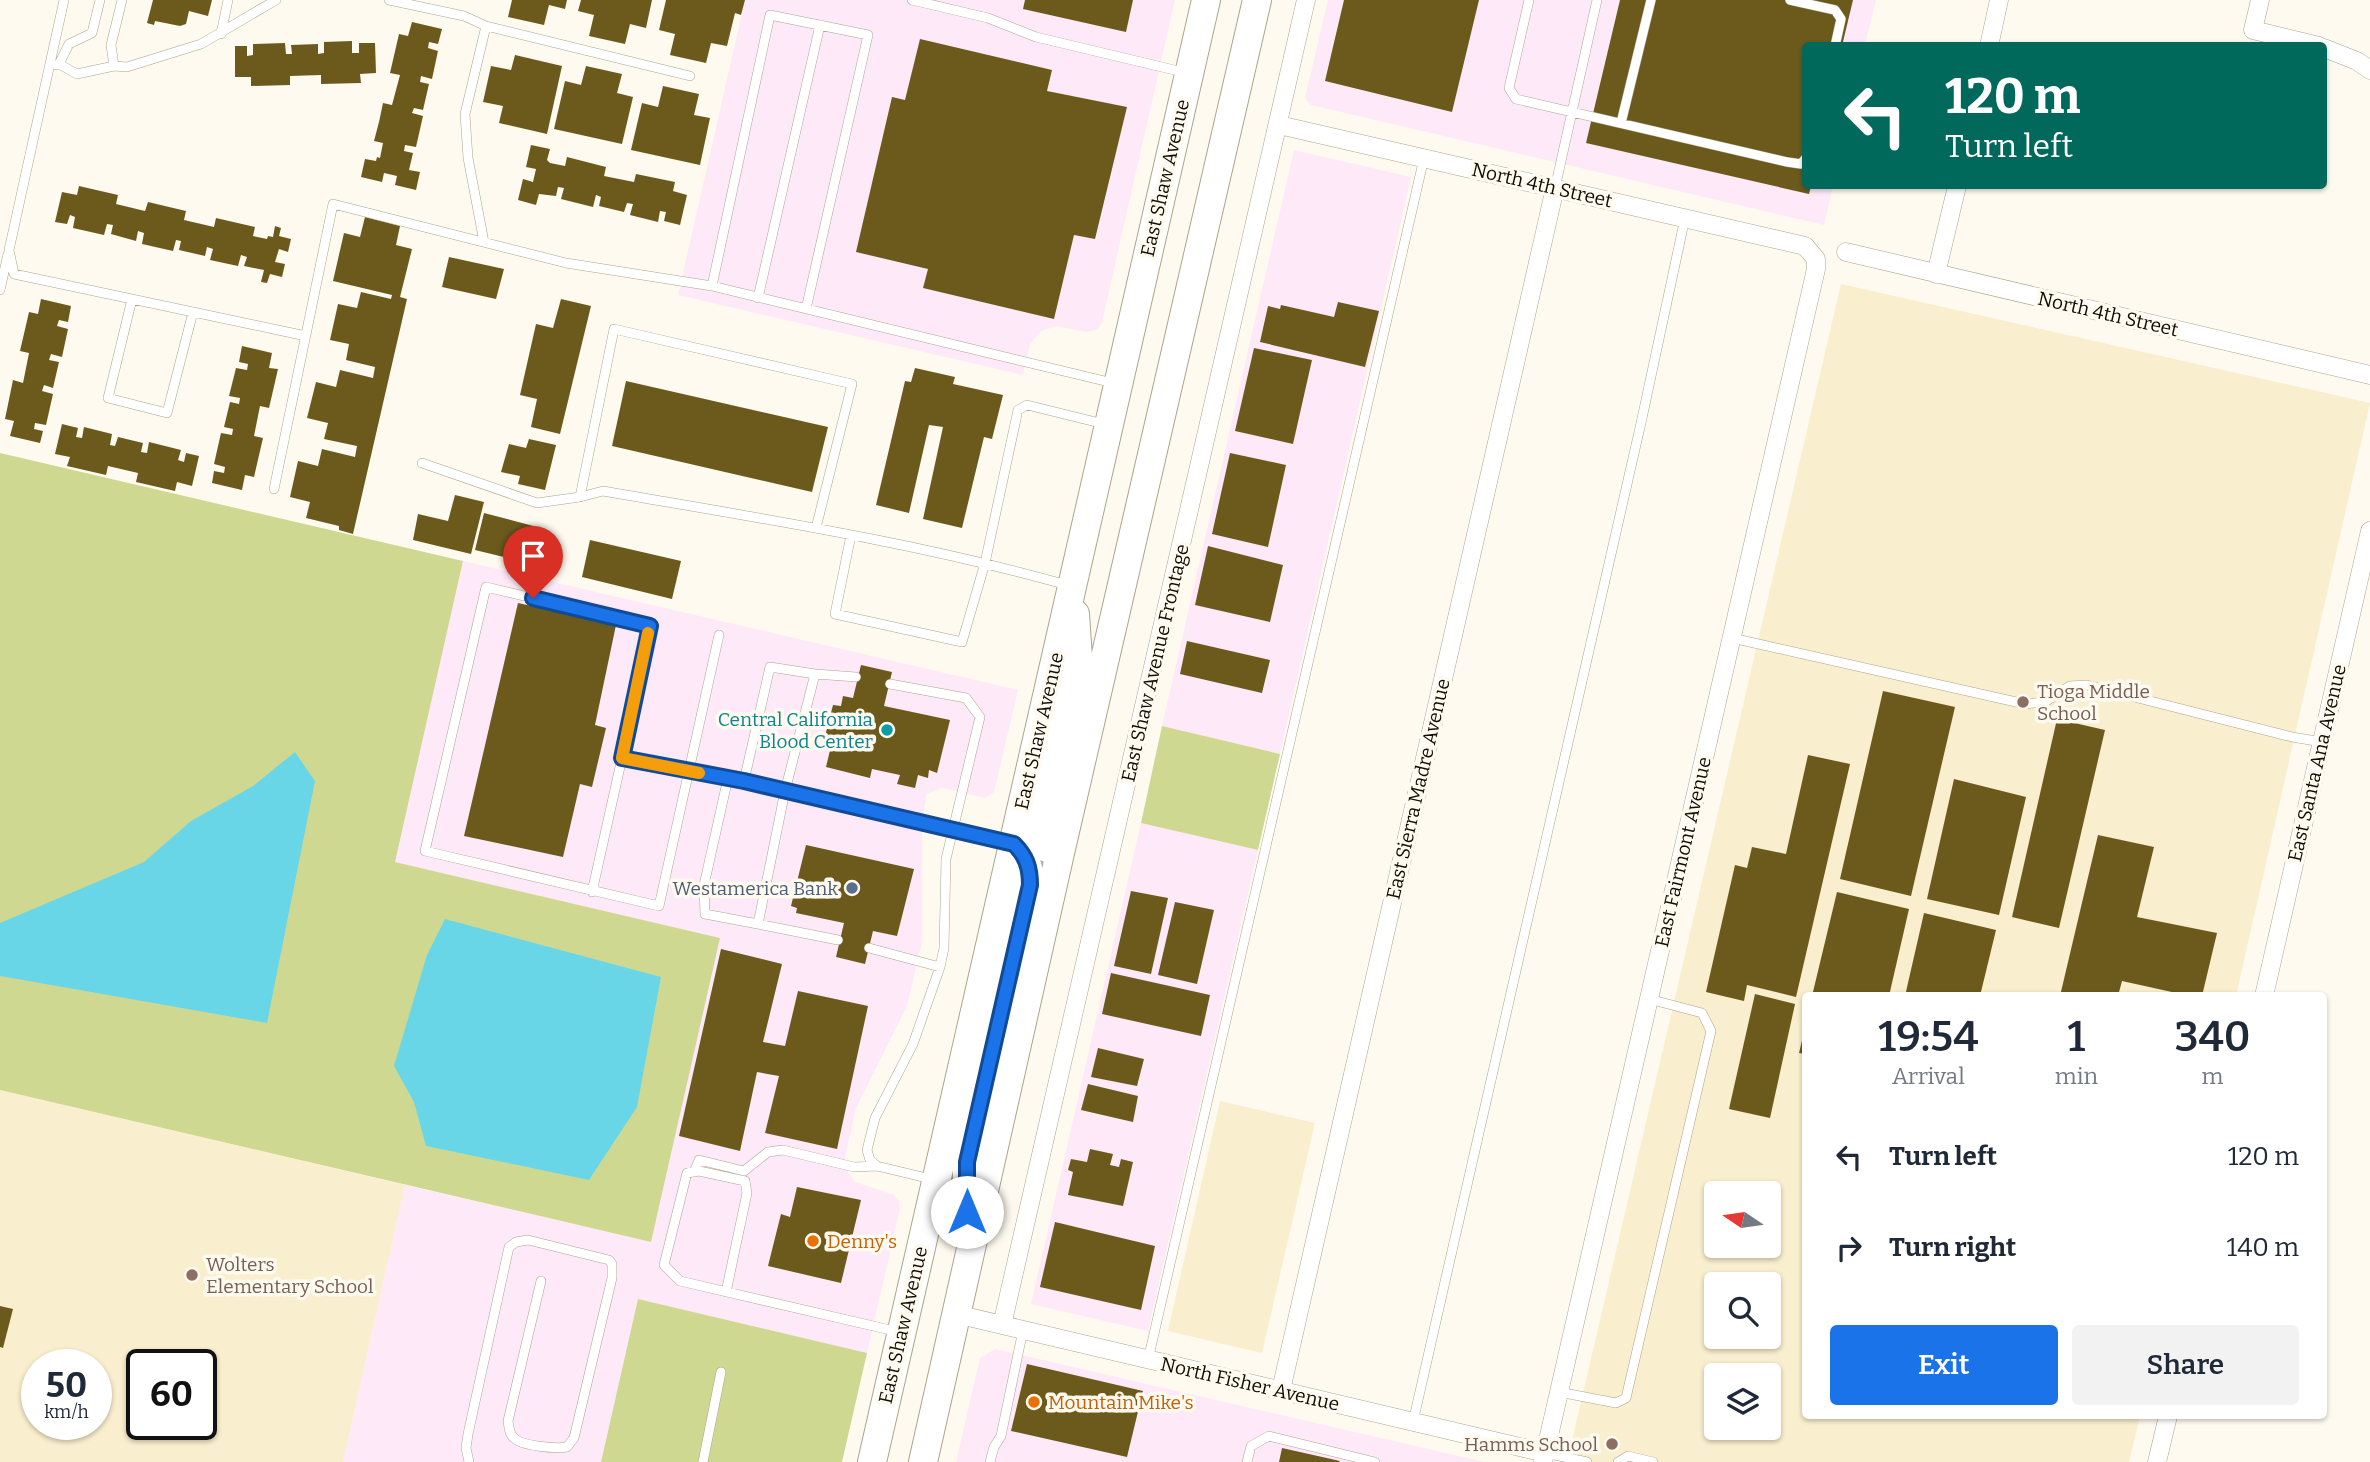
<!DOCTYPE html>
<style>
:root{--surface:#fff;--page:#f2f2f3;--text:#1f2937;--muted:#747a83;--accent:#1a73e8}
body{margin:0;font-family:Bitter,serif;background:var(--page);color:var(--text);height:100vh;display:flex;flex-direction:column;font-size:26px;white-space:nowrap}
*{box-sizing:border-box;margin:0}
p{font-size:23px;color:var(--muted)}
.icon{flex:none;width:38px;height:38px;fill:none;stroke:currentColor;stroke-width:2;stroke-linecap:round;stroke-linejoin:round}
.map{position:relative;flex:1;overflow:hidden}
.sheet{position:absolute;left:1802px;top:992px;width:525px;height:427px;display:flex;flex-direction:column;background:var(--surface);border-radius:7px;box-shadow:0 2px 5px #0004}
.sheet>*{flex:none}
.top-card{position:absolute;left:1802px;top:42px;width:525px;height:147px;border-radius:7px;box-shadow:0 2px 5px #0004;background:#00695c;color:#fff;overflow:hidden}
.needle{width:46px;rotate:283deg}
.fabs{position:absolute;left:1704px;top:1181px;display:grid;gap:14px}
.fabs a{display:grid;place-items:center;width:77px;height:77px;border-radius:7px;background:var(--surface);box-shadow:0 2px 5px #0004;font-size:35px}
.speed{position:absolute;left:21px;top:1349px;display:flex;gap:14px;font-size:35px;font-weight:700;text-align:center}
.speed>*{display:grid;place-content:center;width:91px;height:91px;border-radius:50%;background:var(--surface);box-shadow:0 2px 5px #0004;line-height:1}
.speed small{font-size:18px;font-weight:400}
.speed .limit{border:4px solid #111;border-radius:10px;background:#fff;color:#111}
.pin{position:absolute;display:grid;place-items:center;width:60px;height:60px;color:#fff;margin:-72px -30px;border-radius:50% 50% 50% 0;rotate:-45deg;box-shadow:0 0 7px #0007}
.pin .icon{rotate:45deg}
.me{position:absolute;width:77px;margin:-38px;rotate:0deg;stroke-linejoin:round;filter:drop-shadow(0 0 5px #0008)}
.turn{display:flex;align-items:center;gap:24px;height:147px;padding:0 28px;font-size:32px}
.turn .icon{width:91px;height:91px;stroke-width:2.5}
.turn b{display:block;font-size:49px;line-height:60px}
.eta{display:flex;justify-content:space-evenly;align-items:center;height:119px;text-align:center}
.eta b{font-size:42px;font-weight:600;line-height:49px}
.cta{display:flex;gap:14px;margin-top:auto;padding:14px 28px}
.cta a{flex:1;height:80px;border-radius:7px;background:var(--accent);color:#fff;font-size:28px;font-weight:600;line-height:80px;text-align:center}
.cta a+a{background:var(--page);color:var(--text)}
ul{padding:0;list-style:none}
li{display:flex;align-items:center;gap:21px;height:91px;padding:0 28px}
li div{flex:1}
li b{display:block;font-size:26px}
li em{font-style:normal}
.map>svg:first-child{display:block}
.commercial{fill:#fee9f8}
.built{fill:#f9eecd;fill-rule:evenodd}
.green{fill:#cfd891}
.water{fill:#69d6e8}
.building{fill:#6c5a1c}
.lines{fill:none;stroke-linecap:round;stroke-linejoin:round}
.lane-casing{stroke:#aca48c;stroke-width:10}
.street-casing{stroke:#aca48c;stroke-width:19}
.primary-casing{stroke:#aca48c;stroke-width:30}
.lane{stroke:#fff;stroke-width:9}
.street{stroke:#fff;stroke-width:18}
.primary{stroke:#fff;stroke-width:28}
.route-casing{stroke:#114b97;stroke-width:18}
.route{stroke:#1a73e8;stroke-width:12}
.slow{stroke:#f59e0b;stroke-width:12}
.education-dot{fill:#8d6e63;stroke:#fefaf0;stroke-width:2.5}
.culture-dot{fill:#0f9aa8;stroke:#fefaf0;stroke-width:2.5}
.service-dot{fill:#5c6f8a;stroke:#fefaf0;stroke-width:2.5}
.food-dot{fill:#e8710a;stroke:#fefaf0;stroke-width:2.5}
.labels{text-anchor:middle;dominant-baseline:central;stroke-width:7;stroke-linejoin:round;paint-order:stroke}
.street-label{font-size:19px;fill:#0f0c05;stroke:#fefaf0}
.education-label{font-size:19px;fill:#785e54;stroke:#fefaf0;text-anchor:start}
.culture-label{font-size:19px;fill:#0d838f;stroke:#fefaf0;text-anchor:end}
.service-label{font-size:19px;fill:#4e5e75;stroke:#fefaf0;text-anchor:end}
.food-label{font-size:19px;fill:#c56008;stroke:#fefaf0;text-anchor:start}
</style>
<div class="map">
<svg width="2370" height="1462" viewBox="0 0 2370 1462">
<rect width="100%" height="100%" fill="#fefaf0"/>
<path class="commercial" d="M 745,0 L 1175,0 L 1102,322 L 1098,329 L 1086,332 L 1057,326 L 1041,331 L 1030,344 L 1023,375 L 678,295 Z
M 1328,0 L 1876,0 L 1865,45 L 1806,46 L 1806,186 L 1833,186 L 1824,225 L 1311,105 L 1305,98 Z
M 1294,150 L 1411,177 L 1280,754 L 1162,726 Z
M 463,561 L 1018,690 L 994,792 L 985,798 L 942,788 L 927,794 L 922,820 L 922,942 L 907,1006 L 856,1108 L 845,1157 L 845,1167 L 855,1182 L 894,1195 L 899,1201 L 900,1209 L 867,1353 L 638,1300 L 601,1462 L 343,1462 L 405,1185 L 651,1242 L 719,938 L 394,862 Z
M 1141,823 L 1258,850 L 1148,1331 L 1031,1304 Z
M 995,1349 L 1485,1462 L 956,1462 L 980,1358 Z"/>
<path class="built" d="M 1841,284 L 2370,403 L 2236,996 L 1806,996 L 1806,1416 L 2140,1416 L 2129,1462 L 1567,1462 ZM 1717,1194 L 1769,1194 L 1769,1246 L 1717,1246 ZM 1717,1284 L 1769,1284 L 1769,1337 L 1717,1337 ZM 1717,1376 L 1769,1376 L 1769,1428 L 1717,1428 Z
M 0,1090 L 405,1185 L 343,1462 L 0,1462 ZM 37,1365 L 96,1365 L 96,1424 L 37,1424 ZM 142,1365 L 201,1365 L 201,1424 L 142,1424 Z
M 1220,1101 L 1315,1123 L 1262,1353 L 1168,1331 Z"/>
<path class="green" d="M 0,453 L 463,561 L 395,862 L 720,938 L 651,1242 L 0,1090 Z
M 1162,726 L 1280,754 L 1258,850 L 1141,823 Z
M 638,1299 L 867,1353 L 842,1462 L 601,1462 Z"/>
<path class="water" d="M 295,752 L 315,781 L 267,1023 L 0,976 L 0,923 L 144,862 L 191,821 L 253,786 Z
M 445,919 L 661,977 L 637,1107 L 589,1180 L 426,1146 L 414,1102 L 394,1066 L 427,955 Z"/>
<path class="building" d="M 153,0 L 212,0 L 208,16 L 189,11 L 186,24 L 180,26 L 155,21 L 154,25 L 147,23 Z
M 512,0 L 567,0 L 565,9 L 549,5 L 544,25 L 508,17 Z
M 581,0 L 652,0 L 646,28 L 630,24 L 625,44 L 589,36 L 594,15 L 578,11 Z
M 666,0 L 745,0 L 741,15 L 735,13 L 727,46 L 711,43 L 706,63 L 670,55 L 675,34 L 659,30 Z
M 1025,0 L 1133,0 L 1126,32 L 1023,9 Z
M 1344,0 L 1479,0 L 1452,112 L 1325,81 Z
M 1620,0 L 1853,0 L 1842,46 L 1806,46 L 1806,186 L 1811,186 L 1809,194 L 1586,143 Z
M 412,22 L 442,29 L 438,44 L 429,42 L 428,48 L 438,51 L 432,79 L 421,76 L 420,82 L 429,84 L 423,110 L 414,108 L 412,113 L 423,116 L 416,147 L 405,145 L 404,151 L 413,153 L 409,170 L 420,172 L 416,190 L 395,185 L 397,176 L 384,173 L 382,182 L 361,177 L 365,159 L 376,161 L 377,157 L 380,158 L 383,143 L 374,141 L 379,122 L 383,103 L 392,105 L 400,75 L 390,73 L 399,34 L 408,36 Z
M 920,39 L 1052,70 L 1047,91 L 1127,107 L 1095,239 L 1074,235 L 1054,319 L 923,288 L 928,269 L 856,252 L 892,97 L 905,100 Z
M 352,41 L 352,53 L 359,53 L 359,43 L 375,43 L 376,73 L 360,74 L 361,83 L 321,84 L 321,75 L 290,76 L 290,85 L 251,86 L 251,77 L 235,77 L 235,46 L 247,46 L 247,56 L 253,55 L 253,44 L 285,43 L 286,54 L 292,54 L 291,45 L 318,44 L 318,54 L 324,53 L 324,42 Z
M 515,55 L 562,66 L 547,134 L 499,123 L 503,106 L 483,102 L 491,66 L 511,70 Z
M 586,66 L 622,74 L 617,93 L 633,97 L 622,144 L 554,129 L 565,81 L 581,85 Z
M 663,86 L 699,94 L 694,115 L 710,118 L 700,165 L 631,150 L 642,103 L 658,107 Z
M 531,145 L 550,149 L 547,160 L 550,163 L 565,166 L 567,157 L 606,167 L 604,176 L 634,182 L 636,174 L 675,182 L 673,191 L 687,195 L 680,225 L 664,221 L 666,212 L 660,211 L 658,222 L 630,215 L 633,204 L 627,203 L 624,212 L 599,206 L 601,197 L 596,195 L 593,207 L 561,199 L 564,188 L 558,187 L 556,196 L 539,194 L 536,205 L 518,200 L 523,179 L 533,182 L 536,169 L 526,167 Z
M 79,186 L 118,195 L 116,204 L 145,211 L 148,202 L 186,211 L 184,220 L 214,227 L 216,218 L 255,227 L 253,236 L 267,239 L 268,236 L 273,237 L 275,226 L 281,228 L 279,236 L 291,239 L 288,252 L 279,249 L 275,262 L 285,264 L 282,277 L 270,274 L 267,283 L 261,282 L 264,270 L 244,266 L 247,257 L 241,255 L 238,266 L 210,260 L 213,249 L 207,247 L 205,256 L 179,250 L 181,241 L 176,240 L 173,251 L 142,244 L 144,233 L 138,231 L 136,241 L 111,234 L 113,225 L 107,224 L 104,235 L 73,228 L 75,217 L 70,215 L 67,224 L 55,222 L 62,192 L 77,195 Z
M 365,217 L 400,226 L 396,245 L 412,249 L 400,297 L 407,299 L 353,534 L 339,530 L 339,526 L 306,518 L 310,502 L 290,497 L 298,461 L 318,466 L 322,449 L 355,457 L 357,446 L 324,439 L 328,423 L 307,418 L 316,382 L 336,387 L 340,370 L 373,378 L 375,367 L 346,360 L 349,344 L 330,340 L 338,304 L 357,308 L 361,292 L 391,299 L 392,295 L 333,281 L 344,233 L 360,237 Z
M 449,257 L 504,269 L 496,299 L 442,287 Z
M 41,299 L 71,306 L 68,322 L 59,320 L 57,326 L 68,329 L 62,357 L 51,354 L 49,360 L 59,362 L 53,388 L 44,385 L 42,391 L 53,394 L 46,425 L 35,423 L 34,429 L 43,431 L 40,443 L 10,436 L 14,421 L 5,419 L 13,380 L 23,383 L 29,353 L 20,351 L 29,312 L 38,314 Z
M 561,299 L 591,306 L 560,434 L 531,427 L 537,399 L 520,395 L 536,324 L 553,328 Z
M 1338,302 L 1379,311 L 1365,367 L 1260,342 L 1268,306 L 1280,309 L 1281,305 L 1334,317 Z
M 242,346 L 272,353 L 269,368 L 278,369 L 269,408 L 260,406 L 254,436 L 263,438 L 254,477 L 245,475 L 242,490 L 212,483 L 214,471 L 224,473 L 225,467 L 214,464 L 221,433 L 232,435 L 233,429 L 224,427 L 230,402 L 239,404 L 240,398 L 229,396 L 236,368 L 247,370 L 248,364 L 239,362 Z
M 1254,348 L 1312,360 L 1293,444 L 1235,431 Z
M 915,368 L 955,377 L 953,384 L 1003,395 L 992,439 L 984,437 L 962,528 L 923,519 L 943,427 L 929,425 L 909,513 L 876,505 L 905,381 L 911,382 Z
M 626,381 L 828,427 L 812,492 L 612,446 Z
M 62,424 L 78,428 L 76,437 L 82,438 L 84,427 L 112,434 L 110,445 L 115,446 L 118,437 L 143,443 L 141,452 L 147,453 L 149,442 L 181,450 L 178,460 L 184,462 L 186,453 L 199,456 L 192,486 L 177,482 L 175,491 L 136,482 L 138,473 L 108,466 L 106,475 L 67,466 L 70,457 L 55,454 Z
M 529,439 L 556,445 L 545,490 L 518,484 L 520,476 L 501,472 L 509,444 L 526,448 Z
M 1230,453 L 1286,465 L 1268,547 L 1212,534 Z
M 455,495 L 484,502 L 471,554 L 413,540 L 418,514 L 448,521 Z
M 484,513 L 537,527 L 528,563 L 475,550 Z
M 590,540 L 681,561 L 672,599 L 582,577 Z
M 1208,546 L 1283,565 L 1270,622 L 1195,605 Z
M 518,603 L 616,625 L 595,725 L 606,728 L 592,787 L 580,784 L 563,857 L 464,836 Z
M 1187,641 L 1270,660 L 1262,693 L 1180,674 Z
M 861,665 L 892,672 L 884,706 L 950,720 L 937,773 L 929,770 L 928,778 L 918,775 L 915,788 L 897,784 L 900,775 L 872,769 L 870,778 L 826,767 L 832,742 L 824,740 L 833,705 L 841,706 L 843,696 L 853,698 Z
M 1883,691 L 1955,707 L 1911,896 L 1840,879 Z
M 2057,719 L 2105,730 L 2059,928 L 2012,917 Z
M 1808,755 L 1850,764 L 1796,997 L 1747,985 L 1744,1001 L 1706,992 L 1735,865 L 1747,868 L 1752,847 L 1786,854 Z
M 1954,779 L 2026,797 L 1999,915 L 1927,899 Z
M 2098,835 L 2154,847 L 2137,917 L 2217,933 L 2202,996 L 2190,996 L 2122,981 L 2118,996 L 2060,996 Z
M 806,845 L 914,869 L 897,936 L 873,931 L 865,964 L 836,957 L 844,923 L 796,913 L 797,908 L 791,906 Z
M 1131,891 L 1168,898 L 1151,974 L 1114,966 Z
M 1837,892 L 1909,909 L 1889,996 L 1812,996 Z
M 1175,902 L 1214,910 L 1197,984 L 1158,975 Z
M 1924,913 L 1996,930 L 1980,996 L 1905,996 Z
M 721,949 L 782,964 L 763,1042 L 785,1046 L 798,991 L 868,1006 L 837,1149 L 765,1133 L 779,1076 L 757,1072 L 740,1151 L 679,1136 Z
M 1111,973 L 1210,995 L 1201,1036 L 1102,1014 Z
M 1755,994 L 1795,1004 L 1770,1118 L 1729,1109 Z
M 1805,1028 L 1806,1028 L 1806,1054 L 1799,1053 Z
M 1098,1048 L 1144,1059 L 1137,1086 L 1091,1077 Z
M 1088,1084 L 1138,1096 L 1133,1122 L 1081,1110 Z
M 1090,1149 L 1113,1154 L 1110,1165 L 1119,1167 L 1121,1159 L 1133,1162 L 1123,1206 L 1068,1195 L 1073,1172 L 1068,1170 L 1071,1159 L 1087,1162 Z
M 797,1187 L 861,1200 L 841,1283 L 768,1266 L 781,1214 L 790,1217 Z
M 1055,1222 L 1155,1246 L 1141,1310 L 1040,1287 Z
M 0,1306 L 13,1309 L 3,1348 L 0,1347 Z
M 1027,1364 L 1143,1391 L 1127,1457 L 1011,1431 Z
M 1282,1448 L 1340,1461 L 1339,1462 L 1279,1462 Z"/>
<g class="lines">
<defs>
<path id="lane" d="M 64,0 L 9,250 L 14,274 L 306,336
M 389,0 L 464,16 L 486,26 L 465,114 L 468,158 L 484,242
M 912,0 L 988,18 L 1036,37 L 1187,73
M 1529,0 L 1509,88 L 1516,99 L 1787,162 L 1801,164 L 1806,158
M 1790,0 L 1835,10 L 1841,19 L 1835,46
M 486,26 L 690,76
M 221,34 L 228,0
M 59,64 L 77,74 L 114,66 L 127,67 L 201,44 L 276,0
M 55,65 L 59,64 L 69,44 L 92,33 L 100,0
M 114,66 L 111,45 L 122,0
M 1621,123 L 1651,0
M 1555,188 L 1597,0
M 712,286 L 770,15 L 868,35 L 806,309
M 0,290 L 8,254
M 758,298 L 820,25
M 132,299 L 108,398 L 167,413 L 193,312
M 422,463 L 537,503 L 580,497 L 603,491 C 758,518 915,542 1067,585
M 274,489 L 333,204 L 566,263 L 712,286 L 1113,383
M 580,497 L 614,329 L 852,384 L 816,528
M 851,535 L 835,614 L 962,642 L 985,563 L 1018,410 L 1027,405 L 1104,424
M 719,635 L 659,906 L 425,851 L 486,587 L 650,626 L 622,758 C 663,766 703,773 744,781 L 1009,843
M 1732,638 L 2025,704 L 2045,702 L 2070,686 L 2087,685 L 2292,737 L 2322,742
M 815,674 L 856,677
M 890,684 L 966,698 L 980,717 L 946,859 L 944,948 L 940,967 L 913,1044 L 875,1118 L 867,1150 L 870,1160 L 877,1166 L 935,1180
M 728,778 L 704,885 L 705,914 L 758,924 L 785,791 L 815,674 L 770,667 L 744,781
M 592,892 L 622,758
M 758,924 L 838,940
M 869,948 L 940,967
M 694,1172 L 699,1160 L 744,1171 L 768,1152 L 783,1150 L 854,1167 L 877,1166
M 726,1292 L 747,1193 L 745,1181 L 699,1171 L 687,1173 L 664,1265 L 680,1281 L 899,1332
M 1148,1360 L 1424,158
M 1559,1392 L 1616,1403 L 1626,1398 L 1711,1031 L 1702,1013 L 1649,999
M 1413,1422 L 1641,423 L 1685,218
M 1545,1453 L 1587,1462
M 469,1462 L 466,1448 L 468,1434 L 509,1247 L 516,1242 L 528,1240 L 609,1260 L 612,1264 L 612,1278 L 574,1438 L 567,1447 C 555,1449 522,1446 514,1438 C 509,1434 509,1427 508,1421 L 541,1281
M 703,1462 L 721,1372
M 990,1462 L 994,1447 L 1001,1436 L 1023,1330
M 1247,1462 L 1251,1446 L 1269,1436 L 1375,1462
M 1618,1462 L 1628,1456 L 1653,1462"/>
<path id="street" d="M 2260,0 L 2253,30 L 2319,46
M 1989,46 L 1999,0
M 2324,48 L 2357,61 L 2370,70
M 1279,125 L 1805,246 L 1816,259 L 1816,269 L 1543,1462
M 1846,252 L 2370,375
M 1936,274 L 1957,186
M 2264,996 L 2370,531
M 956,1314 L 1545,1453
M 1002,1325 L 1306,0
M 1281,1390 L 1555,188
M 2157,1462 L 2168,1416"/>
<path id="primary" d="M 1060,853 C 1047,850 1041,845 1039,832 L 1078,658 L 1075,614
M 967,1213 L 967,1162 L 1029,885 C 1030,867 1026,856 1014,844
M 872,1462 L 1206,0
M 923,1462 L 1060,853 L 1257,0"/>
</defs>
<use href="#lane" class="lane-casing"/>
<use href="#street" class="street-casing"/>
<use href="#primary" class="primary-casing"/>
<use href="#lane" class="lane"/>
<use href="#street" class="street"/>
<use href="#primary" class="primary"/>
</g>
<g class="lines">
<defs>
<path id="route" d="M 533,598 L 650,626 L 622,758 L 744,781 L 1014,844 C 1026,856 1030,867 1030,885 L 967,1162 L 967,1212"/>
</defs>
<use href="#route" class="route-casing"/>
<use href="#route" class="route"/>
<path class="slow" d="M 648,633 L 622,758 L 699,773"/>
</g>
<g class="education-dot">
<circle cx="2023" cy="702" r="7"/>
<circle cx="192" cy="1275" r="7"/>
<circle cx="1612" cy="1444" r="7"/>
</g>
<circle class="culture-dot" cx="887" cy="730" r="7"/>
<circle class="service-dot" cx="852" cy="888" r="7"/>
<g class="food-dot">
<circle cx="813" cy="1241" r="7"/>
<circle cx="1034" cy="1402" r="7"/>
</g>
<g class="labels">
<g class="street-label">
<text transform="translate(1165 178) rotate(-77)">East Shaw Avenue</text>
<text transform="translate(1542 185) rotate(13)">North 4th Street</text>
<text transform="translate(2108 314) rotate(13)">North 4th Street</text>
<text transform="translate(1155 663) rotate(-77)">East Shaw Avenue Frontage</text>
<text transform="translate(1039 731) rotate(-77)">East Shaw Avenue</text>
<text transform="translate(2317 763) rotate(-77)">East Santa Ana Avenue</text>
<text transform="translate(1418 789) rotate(-77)">East Sierra Madre Avenue</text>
<text transform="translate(1683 852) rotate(-77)">East Fairmont Avenue</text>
<text transform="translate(903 1325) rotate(-77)">East Shaw Avenue</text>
<text transform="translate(1250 1384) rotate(13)">North Fisher Avenue</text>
</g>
<g class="education-label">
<text x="2037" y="691">Tioga Middle<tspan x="2037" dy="22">School</tspan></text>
<text x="206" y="1264">Wolters<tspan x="206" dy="22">Elementary School</tspan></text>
<text x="1598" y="1444" text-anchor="end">Hamms School</text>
</g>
<g class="culture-label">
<text x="873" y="719">Central California<tspan x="873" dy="22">Blood Center</tspan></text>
</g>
<g class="service-label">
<text x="838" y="888">Westamerica Bank</text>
</g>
<g class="food-label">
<text x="827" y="1241">Denny's</text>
<text x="1048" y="1402">Mountain Mike's</text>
</g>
</g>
</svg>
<div class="fabs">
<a><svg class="needle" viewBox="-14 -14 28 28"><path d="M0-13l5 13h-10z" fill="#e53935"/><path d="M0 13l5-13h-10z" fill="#747a83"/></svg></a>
<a><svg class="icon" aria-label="search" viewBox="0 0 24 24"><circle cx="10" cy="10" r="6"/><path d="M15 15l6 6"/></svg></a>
<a><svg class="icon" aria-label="layers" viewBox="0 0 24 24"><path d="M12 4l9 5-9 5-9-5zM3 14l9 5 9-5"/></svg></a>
</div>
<div class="speed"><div>50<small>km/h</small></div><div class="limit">60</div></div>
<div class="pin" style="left:533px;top:598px;background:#d93025"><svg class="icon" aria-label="arrive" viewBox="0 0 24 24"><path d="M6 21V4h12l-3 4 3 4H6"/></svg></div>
<svg class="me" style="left:967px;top:1212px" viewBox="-20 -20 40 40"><circle r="19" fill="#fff"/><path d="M0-13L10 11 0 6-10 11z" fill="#1a73e8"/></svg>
<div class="top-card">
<div class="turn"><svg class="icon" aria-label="left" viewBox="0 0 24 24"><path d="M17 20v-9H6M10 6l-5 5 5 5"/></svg><div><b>120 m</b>Turn left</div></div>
</div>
<section class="sheet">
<div class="eta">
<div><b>19:54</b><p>Arrival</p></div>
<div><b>1</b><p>min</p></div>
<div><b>340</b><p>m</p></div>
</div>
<ul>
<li><svg class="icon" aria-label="left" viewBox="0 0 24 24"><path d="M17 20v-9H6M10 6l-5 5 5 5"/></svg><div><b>Turn left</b></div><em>120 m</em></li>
<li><svg class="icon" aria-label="right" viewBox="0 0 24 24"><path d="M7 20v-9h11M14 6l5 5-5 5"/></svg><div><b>Turn right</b></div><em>140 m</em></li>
</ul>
<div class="cta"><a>Exit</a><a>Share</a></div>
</section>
</div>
